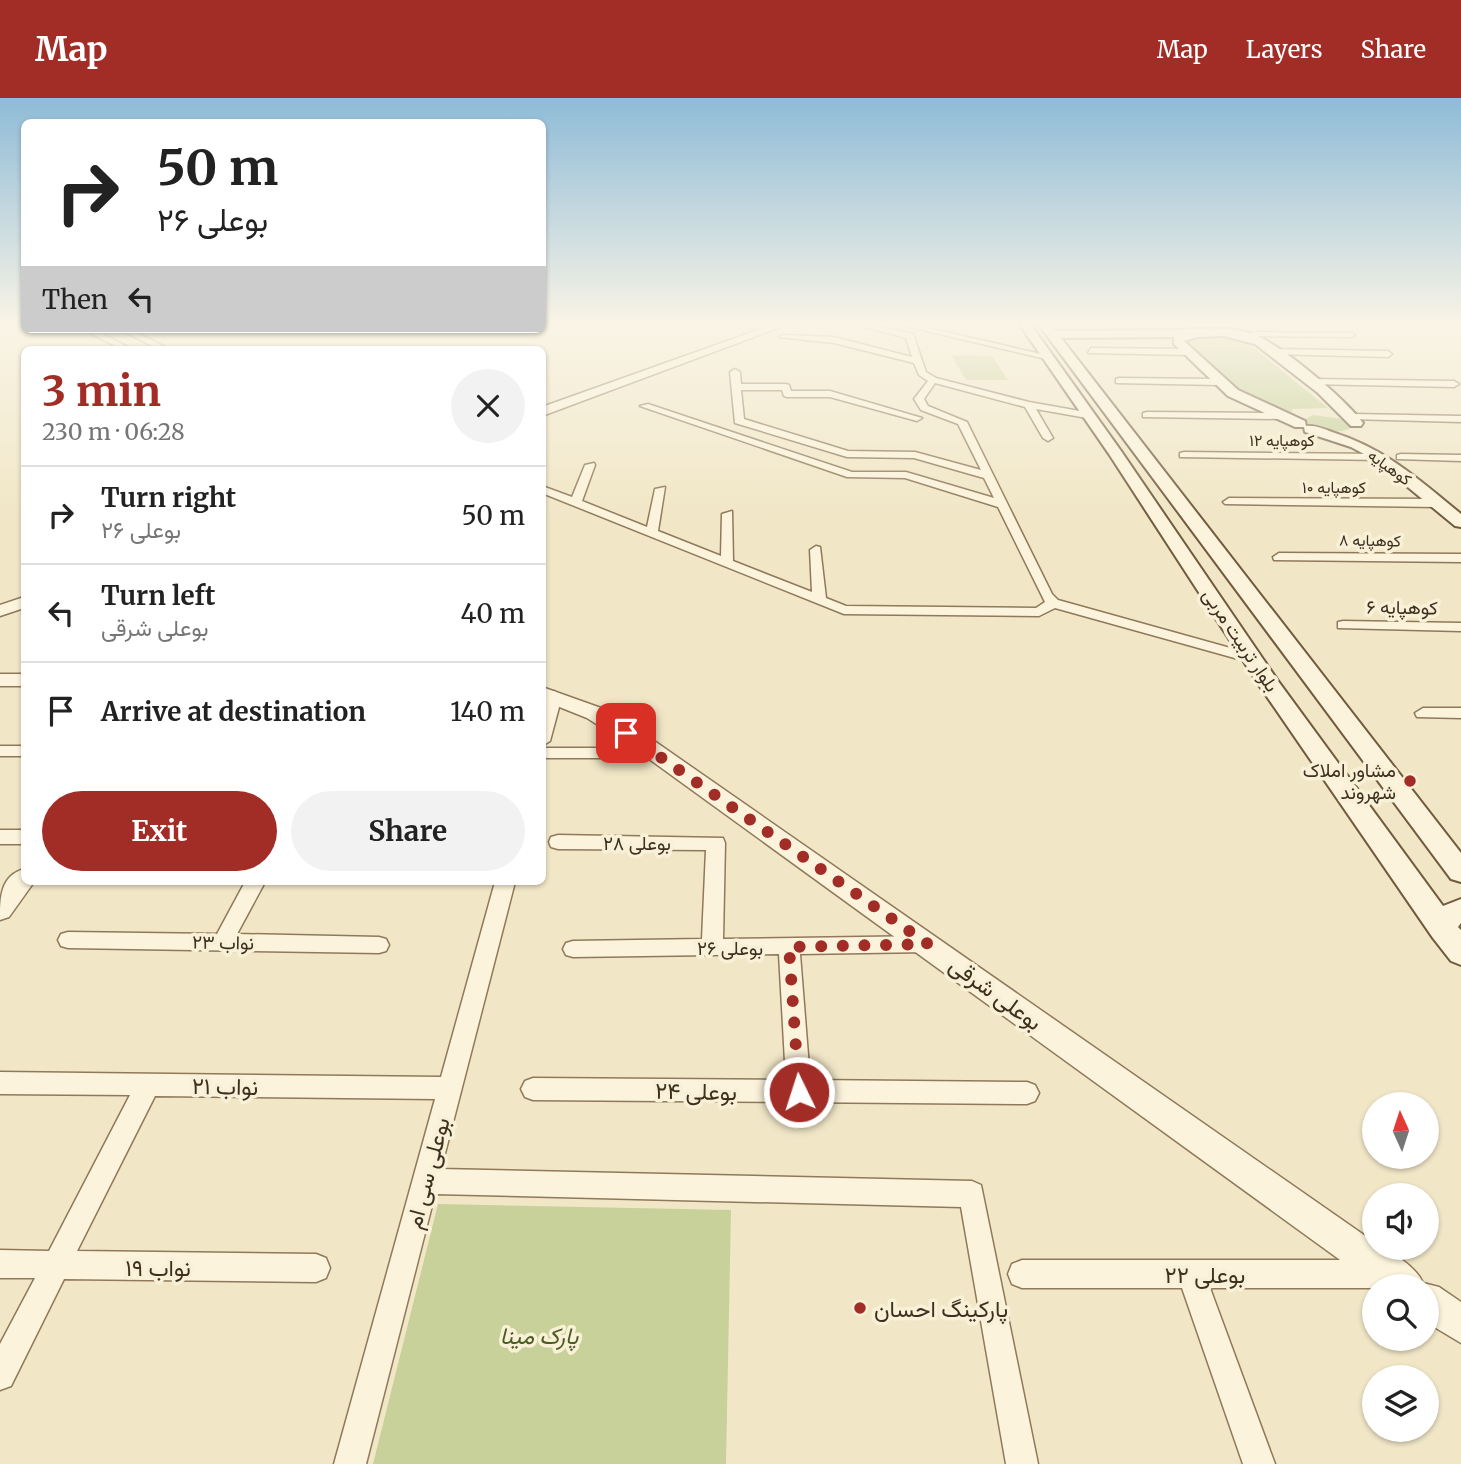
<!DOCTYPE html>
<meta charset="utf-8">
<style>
:root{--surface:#fff;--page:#f2f2f2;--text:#222;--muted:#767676;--line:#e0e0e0;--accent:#a22c26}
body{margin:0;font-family:Merriweather,Vazirmatn,serif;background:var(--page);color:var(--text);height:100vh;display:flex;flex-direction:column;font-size:26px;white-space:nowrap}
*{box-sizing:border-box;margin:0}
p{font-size:23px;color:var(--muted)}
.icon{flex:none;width:38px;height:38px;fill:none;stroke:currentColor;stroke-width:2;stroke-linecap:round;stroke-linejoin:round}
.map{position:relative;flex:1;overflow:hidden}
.panel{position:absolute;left:21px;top:248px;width:525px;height:539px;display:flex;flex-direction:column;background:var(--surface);border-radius:10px;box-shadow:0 2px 5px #0004}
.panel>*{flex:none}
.hud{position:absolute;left:21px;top:21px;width:525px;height:214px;border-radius:10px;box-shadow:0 2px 5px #0004;background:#fff;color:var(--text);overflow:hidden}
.needle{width:46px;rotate:357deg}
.buttons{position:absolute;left:1362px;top:994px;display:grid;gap:14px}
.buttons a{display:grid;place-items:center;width:77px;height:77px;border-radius:50%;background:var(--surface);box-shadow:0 2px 5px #0004;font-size:35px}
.pin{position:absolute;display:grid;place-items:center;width:60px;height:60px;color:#fff;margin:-30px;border-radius:14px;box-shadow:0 4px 10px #0006}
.me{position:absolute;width:77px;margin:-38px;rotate:356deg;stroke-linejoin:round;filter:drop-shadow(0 0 5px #0008)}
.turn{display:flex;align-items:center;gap:24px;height:147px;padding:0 21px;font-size:32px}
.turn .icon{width:91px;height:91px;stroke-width:2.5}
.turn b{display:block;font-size:49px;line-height:60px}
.then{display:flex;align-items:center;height:66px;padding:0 21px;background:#0003;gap:14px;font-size:26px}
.round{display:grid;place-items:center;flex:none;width:74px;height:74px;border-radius:37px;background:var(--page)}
.headline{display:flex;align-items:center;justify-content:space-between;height:119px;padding:0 21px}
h1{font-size:42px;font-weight:700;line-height:52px;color:var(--accent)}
.primary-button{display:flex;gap:14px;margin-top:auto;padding:14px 21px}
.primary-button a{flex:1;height:80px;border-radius:42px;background:var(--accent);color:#fff;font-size:28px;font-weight:700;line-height:80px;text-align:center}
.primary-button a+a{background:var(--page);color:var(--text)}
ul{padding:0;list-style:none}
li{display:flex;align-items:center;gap:21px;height:98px;padding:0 21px;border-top:2px solid var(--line)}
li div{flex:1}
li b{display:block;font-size:26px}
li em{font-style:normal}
header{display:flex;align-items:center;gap:42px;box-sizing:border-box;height:98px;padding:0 35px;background:var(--accent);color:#fff}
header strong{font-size:33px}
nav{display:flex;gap:38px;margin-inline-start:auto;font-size:24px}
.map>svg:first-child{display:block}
.green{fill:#c7d199}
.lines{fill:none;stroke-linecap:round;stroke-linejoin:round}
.minor-casing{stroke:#8f795a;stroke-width:3}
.tertiary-casing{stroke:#8f795a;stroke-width:3}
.secondary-casing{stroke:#715a3d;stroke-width:4}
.minor{fill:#fbf3db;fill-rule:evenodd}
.tertiary{fill:#fbf3db;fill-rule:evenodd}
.secondary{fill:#fbf3db;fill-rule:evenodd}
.route{stroke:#a22c26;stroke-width:12;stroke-dasharray:0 21.6}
.poi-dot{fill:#a22c26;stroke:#f8f0d7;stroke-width:2.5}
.labels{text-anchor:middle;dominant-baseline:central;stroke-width:7;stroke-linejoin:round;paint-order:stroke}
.far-street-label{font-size:16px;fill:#3e301f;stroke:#f8f0d7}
.street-label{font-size:19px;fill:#3e301f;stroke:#f8f0d7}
.poi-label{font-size:19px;fill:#3e301f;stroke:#f8f0d7;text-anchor:end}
.near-street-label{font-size:23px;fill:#3e301f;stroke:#f8f0d7}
.near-poi-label{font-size:23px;fill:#3e301f;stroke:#f8f0d7;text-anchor:start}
.near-park-label{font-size:23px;font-style:italic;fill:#4a5c24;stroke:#f8f0d7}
</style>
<header>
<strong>Map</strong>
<nav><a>Map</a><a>Layers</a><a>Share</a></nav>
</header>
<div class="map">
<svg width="1461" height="1366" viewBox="0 0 1461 1366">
<rect width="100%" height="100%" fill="#f1e7c7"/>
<path class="green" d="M 1190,241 L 1243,241 L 1328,310 L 1293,311 L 1290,316 L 1239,293 L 1187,244 Z
M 951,257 L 992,258 L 1008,282 L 966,282 Z
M 1313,317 L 1343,321 L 1352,329 C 1339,338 1314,333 1304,322 Z
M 438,1106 L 731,1112 L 726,1366 L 373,1366 Z"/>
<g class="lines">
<defs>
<path id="minor" d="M 858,227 L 872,227 L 913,236 L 926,274 L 936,280 L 1029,304 L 1091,315 L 1091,319 L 1087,320 L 1036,311 L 1053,340 L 1048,343 L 1043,340 L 1025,309 L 935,285 L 924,301 L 928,308 L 967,324 L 1052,496 L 1058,502 L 1259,558 L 1261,561 L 1259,564 L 1249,564 L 1055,510 L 1039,518 L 844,516 L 542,395 L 542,388 L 572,399 L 585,367 L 594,365 L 595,367 L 582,403 L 647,429 L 655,391 L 665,389 L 658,433 L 721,458 L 722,416 L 732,413 L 733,463 L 812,494 L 810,452 L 816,448 L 820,449 L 826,500 L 846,508 L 1036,510 L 1045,504 L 998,409 L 905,380 L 847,379 L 640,308 L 648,306 L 852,374 L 906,374 L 994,400 L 984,380 L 914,360 L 847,359 L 735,325 L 730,274 L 735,271 L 740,274 L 741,286 L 786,286 L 789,287 L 791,293 L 830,293 L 922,320 L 917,323 L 830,299 L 787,299 L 784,298 L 782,292 L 741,292 L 744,321 L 848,353 L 915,354 L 981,372 L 958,326 L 921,312 L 914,301 L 928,283 L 919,277 L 914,265 L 834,245 L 779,239 L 783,237 L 834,239 L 912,259 L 906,240 Z
M 901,227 L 915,227 L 1050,258 L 1046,261 Z
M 82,231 L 93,231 L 134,252 L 123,252 Z
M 119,231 L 130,231 L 171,252 L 160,252 Z
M 1253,234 L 1351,235 L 1355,237 L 1351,239 L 1250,238 Z
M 1091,250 L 1188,251 L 1192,254 L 1188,257 L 1088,255 Z
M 1274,251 L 1388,253 L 1392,256 L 1388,259 L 1271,256 Z
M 1119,280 L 1218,281 L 1223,284 L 1218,287 L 1116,285 L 1116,281 Z
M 1310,281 L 1454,283 L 1459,286 L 1454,289 L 1307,286 L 1305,284 Z
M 1147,314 L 1279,315 L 1284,318 L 1279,321 L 1143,319 L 1143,315 Z
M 1353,316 L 1461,318 L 1461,324 L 1349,321 L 1348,319 Z
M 1184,354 L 1380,356 L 1385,359 L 1380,362 L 1180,359 L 1180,355 Z
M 1401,356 L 1461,357 L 1461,363 L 1397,361 L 1397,357 Z
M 1229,400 L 1438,401 L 1444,405 L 1438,409 L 1225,406 L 1223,404 Z
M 1279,455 L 1461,456 L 1461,464 L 1274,462 L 1273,459 Z
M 1343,523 L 1461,525 L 1461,533 L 1338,530 L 1338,524 Z
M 554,593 L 562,598 L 550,643 L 542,648 L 542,611 L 546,598 Z
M 1423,610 L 1461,610 L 1461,620 L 1417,619 L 1415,615 Z
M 642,640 L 650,645 L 648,649 L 609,660 L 542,660 L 542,650 L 608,650 Z
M 0,648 L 24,648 L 24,658 L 0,658 Z
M 0,732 L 24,732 L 24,746 L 0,746 Z
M 558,737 L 723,740 L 725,745 L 723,841 L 928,838 L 935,840 L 938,846 L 935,852 L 928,854 L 800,856 L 810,982 L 1027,984 L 1035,987 L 1039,995 L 1035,1003 L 1027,1006 L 533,1002 L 525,999 L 521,991 L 525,983 L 533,980 L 786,982 L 779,856 L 573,859 L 566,857 L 563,851 L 566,845 L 573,843 L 702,841 L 706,752 L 558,751 L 551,749 L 549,744 L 551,739 Z
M 245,784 L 265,784 L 237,836 L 379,839 L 386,841 L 389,847 L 386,853 L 379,855 L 68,850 L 61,848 L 58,842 L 61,836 L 68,834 L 217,836 Z
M 495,784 L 515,784 L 441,1071 L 972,1083 L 981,1087 L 1038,1366 L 1006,1366 L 961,1109 L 435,1096 L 366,1366 L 334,1366 L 435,1001 L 155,998 L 77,1153 L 316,1156 L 326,1160 L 330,1170 L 326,1180 L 316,1184 L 64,1181 L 11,1288 L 0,1292 L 0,1246 L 35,1180 L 0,1180 L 0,1152 L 49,1153 L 130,997 L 0,996 L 0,974 L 441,979 Z
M 1022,1162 L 1381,1162 L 1391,1166 L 1395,1176 L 1391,1186 L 1374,1190 L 1210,1190 L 1275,1366 L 1243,1366 L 1182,1190 L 1022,1190 L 1012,1186 L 1008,1176 L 1012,1166 Z"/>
<path id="tertiary" d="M 772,227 L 786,227 L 542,318 L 542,309 Z
M 24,499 L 24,510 L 0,518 L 0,507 Z
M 0,576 L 24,576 L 24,588 L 0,588 Z
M 542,589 L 601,610 L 650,640 L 1374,1144 L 1374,1150 C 1390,1150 1417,1170 1423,1185 L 1439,1189 L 1461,1204 L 1461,1245 L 1426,1224 L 1426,1188 L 1376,1188 L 634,650 L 587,620 L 542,602 Z
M 24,771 L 24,784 L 34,784 L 9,819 L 0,822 C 0,800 0,778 24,771 Z"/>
<path id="secondary" d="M 1020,227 L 1031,227 L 1121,353 L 1278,583 L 1443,808 L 1461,801 L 1461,825 L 1458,829 L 1461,832 L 1461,867 L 1451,863 L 1433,840 L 1259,587 L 1109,356 Z
M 1039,227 L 1051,227 L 1056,233 C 1095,233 1135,232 1175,232 C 1200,231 1225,228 1250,235 C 1279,244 1344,300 1363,325 L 1361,328 L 1351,328 L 1318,295 L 1255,246 L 1224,238 L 1197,239 L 1184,243 L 1238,292 L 1305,323 L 1306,328 C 1315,327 1324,331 1332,334 C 1386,351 1418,381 1461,416 L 1461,429 L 1455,428 L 1375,362 L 1351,349 L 1305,334 L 1304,329 L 1295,329 L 1228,298 L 1174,246 L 1174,239 L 1061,240 L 1461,755 L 1461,784 L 1451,781 Z"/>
</defs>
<use href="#minor" class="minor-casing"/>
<use href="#tertiary" class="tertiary-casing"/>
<use href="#secondary" class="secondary-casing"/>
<use href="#minor" class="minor"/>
<use href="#tertiary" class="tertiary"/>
<use href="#secondary" class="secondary"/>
</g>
<linearGradient id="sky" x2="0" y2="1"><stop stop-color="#8ebbd7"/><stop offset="0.54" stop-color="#f9f4e6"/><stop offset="1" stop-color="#f9f4e6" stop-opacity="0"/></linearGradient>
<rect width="1461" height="418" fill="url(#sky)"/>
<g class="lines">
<path class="route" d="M 626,635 L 928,846 L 789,849 L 799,994"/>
</g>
<g class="poi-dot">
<circle cx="1410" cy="683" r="7"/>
<circle cx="860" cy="1210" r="7"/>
</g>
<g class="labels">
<g class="far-street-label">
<text x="1282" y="342">کوهپایه ۱۲</text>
<text transform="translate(1390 369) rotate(36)">کوهپایه</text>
<text x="1334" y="389">کوهپایه ۱۰</text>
<text transform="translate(1370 442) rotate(1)">کوهپایه ۸</text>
</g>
<g class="street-label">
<text transform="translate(1402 509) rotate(1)">کوهپایه ۶</text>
<text transform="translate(1241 542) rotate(56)">بلوار تربیت مربی</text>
<text x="637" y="745">بوعلی ۲۸</text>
<text transform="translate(223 844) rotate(1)">نواب ۲۳</text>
<text x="730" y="850">بوعلی ۲۶</text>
</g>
<g class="poi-label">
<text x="1396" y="672">مشاور املاک<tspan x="1396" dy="22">شهروند</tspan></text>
</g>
<g class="near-street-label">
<text transform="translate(996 895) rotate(36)">بوعلی شرقی</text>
<text transform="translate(225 988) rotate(1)">نواب ۲۱</text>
<text transform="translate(696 993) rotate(1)">بوعلی ۲۴</text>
<text transform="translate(427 1075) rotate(-75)">بوعلی سی ام</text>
<text x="158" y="1169">نواب ۱۹</text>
<text x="1205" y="1176">بوعلی ۲۲</text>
</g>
<g class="near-poi-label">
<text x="874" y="1210">پارکینگ احسان</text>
</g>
<g class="near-park-label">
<text x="539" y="1237">پارک مینا</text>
</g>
</g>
</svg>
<div class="buttons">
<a><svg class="needle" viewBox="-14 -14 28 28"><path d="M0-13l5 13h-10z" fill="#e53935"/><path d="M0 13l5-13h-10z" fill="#767676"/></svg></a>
<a><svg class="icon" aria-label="sound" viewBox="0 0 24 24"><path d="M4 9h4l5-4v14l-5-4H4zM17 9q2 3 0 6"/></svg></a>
<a><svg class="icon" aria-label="search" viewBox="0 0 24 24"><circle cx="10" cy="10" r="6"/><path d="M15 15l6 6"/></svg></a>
<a><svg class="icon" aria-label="layers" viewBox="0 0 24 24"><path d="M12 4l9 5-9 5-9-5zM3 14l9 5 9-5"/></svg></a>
</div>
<div class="pin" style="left:626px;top:635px;background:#d93025"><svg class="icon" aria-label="arrive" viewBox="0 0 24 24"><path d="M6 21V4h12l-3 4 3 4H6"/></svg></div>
<svg class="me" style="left:799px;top:994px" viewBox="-20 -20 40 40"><circle r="17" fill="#a22c26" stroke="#fff" stroke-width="3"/><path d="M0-11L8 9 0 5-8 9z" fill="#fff"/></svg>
<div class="hud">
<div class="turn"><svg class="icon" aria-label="right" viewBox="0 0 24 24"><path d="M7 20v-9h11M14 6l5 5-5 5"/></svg><div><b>50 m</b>بوعلی ۲۶</div></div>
<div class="then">Then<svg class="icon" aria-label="left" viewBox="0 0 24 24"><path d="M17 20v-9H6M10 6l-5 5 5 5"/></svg></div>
</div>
<section class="panel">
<div class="headline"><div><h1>3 min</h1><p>230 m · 06:28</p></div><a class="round"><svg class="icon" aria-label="close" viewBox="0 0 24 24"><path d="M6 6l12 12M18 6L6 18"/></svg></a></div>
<ul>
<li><svg class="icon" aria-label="right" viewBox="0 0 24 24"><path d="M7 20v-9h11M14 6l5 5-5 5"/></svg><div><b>Turn right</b><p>بوعلی ۲۶</p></div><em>50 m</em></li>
<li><svg class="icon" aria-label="left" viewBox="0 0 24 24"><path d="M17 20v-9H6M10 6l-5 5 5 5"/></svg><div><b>Turn left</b><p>بوعلی شرقی</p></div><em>40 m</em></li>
<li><svg class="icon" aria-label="arrive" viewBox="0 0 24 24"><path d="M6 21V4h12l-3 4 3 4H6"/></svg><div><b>Arrive at destination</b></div><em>140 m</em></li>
</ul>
<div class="primary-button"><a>Exit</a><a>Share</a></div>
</section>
</div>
